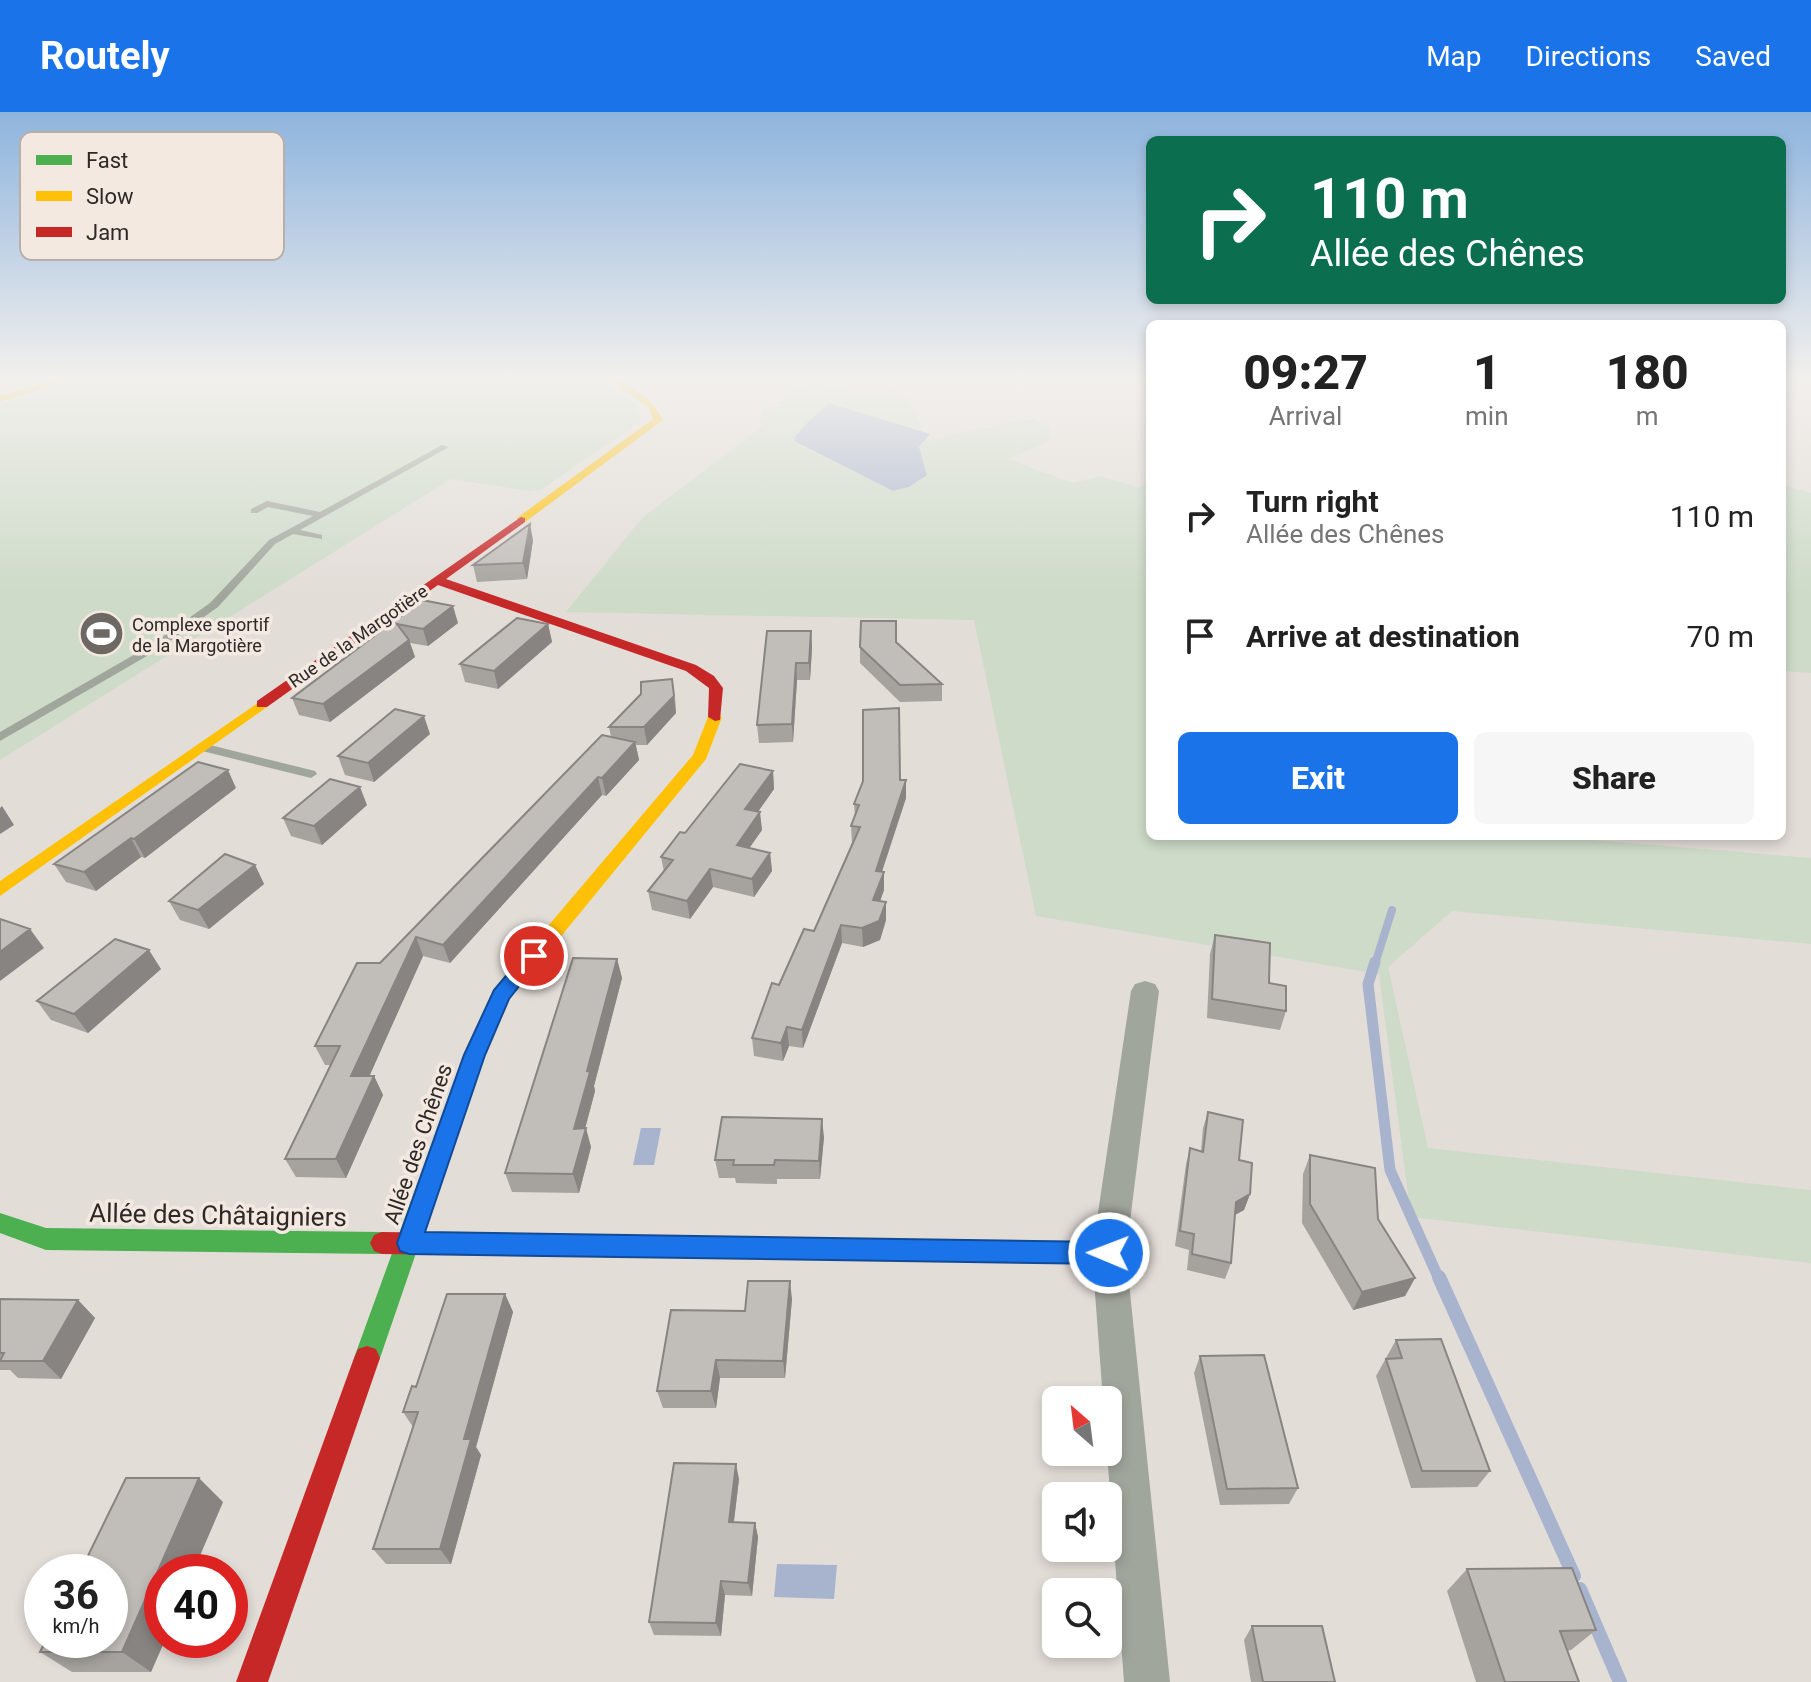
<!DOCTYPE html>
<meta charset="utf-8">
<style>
:root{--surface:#fff;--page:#f6f6f6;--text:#222;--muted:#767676;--accent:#1a73e8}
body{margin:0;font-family:Roboto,sans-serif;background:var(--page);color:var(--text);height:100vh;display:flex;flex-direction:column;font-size:30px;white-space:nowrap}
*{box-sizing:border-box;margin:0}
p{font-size:26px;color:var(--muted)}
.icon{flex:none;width:44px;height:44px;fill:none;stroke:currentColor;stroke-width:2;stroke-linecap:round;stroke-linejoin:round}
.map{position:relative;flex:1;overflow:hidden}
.drawer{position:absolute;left:1146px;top:208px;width:640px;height:520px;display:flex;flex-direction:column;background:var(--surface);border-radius:12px;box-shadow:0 4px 12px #0003}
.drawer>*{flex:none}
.top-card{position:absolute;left:1146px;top:24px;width:640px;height:168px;border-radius:12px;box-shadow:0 4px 12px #0003;background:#0b6e4f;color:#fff;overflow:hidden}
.needle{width:52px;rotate:332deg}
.buttons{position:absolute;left:1042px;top:1274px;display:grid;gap:16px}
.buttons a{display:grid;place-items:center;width:80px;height:80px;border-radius:12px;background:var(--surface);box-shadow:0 4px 12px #0003;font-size:40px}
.speed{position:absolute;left:24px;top:1442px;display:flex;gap:16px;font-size:40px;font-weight:700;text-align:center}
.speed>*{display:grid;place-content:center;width:104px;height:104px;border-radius:50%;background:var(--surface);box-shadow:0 4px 12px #0003;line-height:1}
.speed small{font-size:20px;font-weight:400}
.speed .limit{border:12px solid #d22;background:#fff;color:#111}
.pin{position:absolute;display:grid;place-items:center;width:68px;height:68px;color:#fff;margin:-34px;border:4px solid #fff;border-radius:50%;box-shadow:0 2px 8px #0007}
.me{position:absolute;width:88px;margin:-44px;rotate:271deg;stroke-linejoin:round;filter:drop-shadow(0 0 6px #0008)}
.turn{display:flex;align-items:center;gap:28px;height:168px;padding:0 32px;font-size:36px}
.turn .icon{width:104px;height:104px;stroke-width:2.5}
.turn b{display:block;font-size:56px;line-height:68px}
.eta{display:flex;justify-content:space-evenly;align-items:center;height:136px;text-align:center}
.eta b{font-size:48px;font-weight:800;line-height:56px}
.action{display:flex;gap:16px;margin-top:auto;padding:16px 32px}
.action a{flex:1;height:92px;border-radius:12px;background:var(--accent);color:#fff;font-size:32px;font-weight:800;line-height:92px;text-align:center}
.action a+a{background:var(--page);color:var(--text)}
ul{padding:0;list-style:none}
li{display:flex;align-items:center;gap:24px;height:120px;padding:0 32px}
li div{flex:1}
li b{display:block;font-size:30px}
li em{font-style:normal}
header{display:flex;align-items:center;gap:48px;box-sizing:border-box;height:112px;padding:0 40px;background:var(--accent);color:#fff}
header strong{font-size:38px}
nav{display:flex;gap:44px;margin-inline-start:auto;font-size:28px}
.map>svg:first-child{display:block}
.green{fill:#cddbc8}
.water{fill:#a8b4ce}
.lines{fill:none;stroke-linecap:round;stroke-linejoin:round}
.stream-far2{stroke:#a8b4ce;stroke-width:8}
.stream-far1{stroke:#a8b4ce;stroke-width:11}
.stream{stroke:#a8b4ce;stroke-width:14}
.lane{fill:#a1a69d;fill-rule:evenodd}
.street{fill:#a1a69d;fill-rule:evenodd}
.fast{fill:#4caf50;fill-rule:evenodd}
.slow{fill:#ffc107;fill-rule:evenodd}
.jam{fill:#c62828;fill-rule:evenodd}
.wall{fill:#a6a39f}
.shaded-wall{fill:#878482}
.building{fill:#c1bdb9;stroke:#878482;stroke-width:2}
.route{fill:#1a73e8;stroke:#114b97;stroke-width:2}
.labels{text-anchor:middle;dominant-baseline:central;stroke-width:7;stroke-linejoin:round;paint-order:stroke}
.far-poi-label{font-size:18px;fill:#2e2926;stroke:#f4e9e1;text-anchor:start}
.far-street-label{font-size:18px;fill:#2e2926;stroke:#f4e9e1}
.street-label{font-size:22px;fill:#2e2926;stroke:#f4e9e1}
.near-street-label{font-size:26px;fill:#2e2926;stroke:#f4e9e1}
.key{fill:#f4e9e1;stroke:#b9afa9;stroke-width:2}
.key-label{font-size:22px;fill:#2e2926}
</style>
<header>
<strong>Routely</strong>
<nav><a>Map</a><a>Directions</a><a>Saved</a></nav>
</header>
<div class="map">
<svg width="1811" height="1570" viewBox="0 0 1811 1570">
<rect width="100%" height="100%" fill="#e3ddd8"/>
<path class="green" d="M 91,264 L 595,264 L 639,295 L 640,310 L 542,377 L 529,379 L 451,367 L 0,648 L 0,292 Z
M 814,273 L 843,276 L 854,283 L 896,277 C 911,289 917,301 922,319 L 832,291 L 807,311 L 794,326 L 801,334 L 893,379 C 906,378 920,371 927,360 L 919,337 L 925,329 L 1031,305 L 1049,315 L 1050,329 L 1008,347 L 1073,371 L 1100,364 L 1138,375 L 1150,371 L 1150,724 L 1545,724 L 1811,746 L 1811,832 L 1452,799 L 1388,855 L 1428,1036 L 1811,1078 L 1811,1151 L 1411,1105 L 1379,862 L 1036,804 L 974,508 L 566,500 L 642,406 L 763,314 L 760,310 L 762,297 L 783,294 L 781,289 L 791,277 Z
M 1782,373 L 1811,381 L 1811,561 L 1782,559 Z"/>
<path class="water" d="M 829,291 L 930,322 L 919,335 L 927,363 L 909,375 L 893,379 L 796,330 L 794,326 L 807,311 Z
M 641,1016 L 661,1016 L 654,1053 L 633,1053 Z
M 777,1452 L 837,1453 L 834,1487 L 774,1485 Z"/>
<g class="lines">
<path class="stream-far2" d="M 1375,852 L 1392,798"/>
<path class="stream-far1" d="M 1375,850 L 1368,872 L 1390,1058 L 1439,1167"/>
<path class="stream" d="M 1439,1165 L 1574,1464
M 1580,1477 L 1620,1570"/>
<path class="lane" d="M 442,333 L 449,335 L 300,418 L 322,423 L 322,427 L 293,422 L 275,432 L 218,495 L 159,537 L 0,629 L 0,620 L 151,533 L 210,491 L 269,428 L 313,404 L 268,395 L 257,401 L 251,401 L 251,397 L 267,389 L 320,400 Z
M 202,631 L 315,659 L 317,662 L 311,666 L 198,638 L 196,635 Z"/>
<path class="street" d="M 1145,869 L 1155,872 L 1159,879 L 1126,1141 L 1170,1570 L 1124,1570 L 1107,1340 L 1108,1288 L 1103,1288 L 1092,1141 L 1131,879 L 1135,872 Z"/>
<path class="fast" d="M 533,838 L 540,840 L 543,845 L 509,886 L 484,943 L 380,1246 L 376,1255 L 367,1258 L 358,1255 L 354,1246 L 464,943 L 494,878 L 526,840 Z
M 0,1101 L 46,1116 L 382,1120 L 390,1123 L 394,1131 L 390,1139 L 382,1142 L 46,1138 L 0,1121 Z"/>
<path class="slow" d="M 67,264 L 81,264 L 0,290 L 0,284 Z
M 604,264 C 624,264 656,290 663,308 L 525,410 L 517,410 L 517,406 L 653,307 L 649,296 Z
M 262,588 L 269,592 L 267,595 L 0,784 L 0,769 Z
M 715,601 L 722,605 L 706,647 L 540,850 L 526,850 L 523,845 L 526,840 L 693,643 L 708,605 Z"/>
<path class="jam" d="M 521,405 L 525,406 L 525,410 L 446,467 L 696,553 L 714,564 L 723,576 L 720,608 L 715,609 L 708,605 L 709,576 L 686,559 L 438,473 L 267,595 L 257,595 L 257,589 Z
M 382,1120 L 1109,1130 L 1118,1133 L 1121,1141 L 1118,1149 L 1109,1152 L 382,1142 L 374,1139 L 370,1131 L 374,1123 Z
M 367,1234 L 376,1237 L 380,1246 L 268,1570 L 236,1570 L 354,1246 L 358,1237 Z"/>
</g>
<path class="wall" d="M 533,428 L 527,467 L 477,470 L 473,453 Z
M 422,488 L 458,511 L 428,534 L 410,531 L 415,545 L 330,610 L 299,603 L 292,586 Z
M 548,512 L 552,530 L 498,577 L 465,570 L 460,552 Z
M 811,519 L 812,536 L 810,568 L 797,568 L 793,630 L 759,631 L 757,613 Z
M 860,535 L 942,572 L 942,589 L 900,590 L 860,551 Z
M 675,584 L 676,601 L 647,633 L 636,633 L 639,648 L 606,684 L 602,683 L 450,851 L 423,844 L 369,964 L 374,964 L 383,983 L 346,1066 L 296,1065 L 285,1047 L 331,953 L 325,953 L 315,934 L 380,851 L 611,625 L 609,615 Z
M 430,622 L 374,670 L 345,663 L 338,644 Z
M 773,659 L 774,677 L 758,700 L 762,718 L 749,736 L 770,741 L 772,759 L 754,785 L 713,775 L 690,807 L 652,798 L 648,779 L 664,760 L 661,745 L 685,721 Z
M 900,668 L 906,686 L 882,760 L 884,778 L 880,789 L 886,790 L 886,808 L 880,828 L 863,835 L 842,831 L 803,936 L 789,934 L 783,949 L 754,944 L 752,926 L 779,873 L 814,819 L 852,731 L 851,714 L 855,704 L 854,692 Z
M 236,676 L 145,746 L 141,745 L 96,779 L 66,770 L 54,752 Z
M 367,693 L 322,733 L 291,724 L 283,706 Z
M 255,753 L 264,772 L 209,817 L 180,808 L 169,789 Z
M 1215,823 L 1269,871 L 1286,899 L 1280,918 L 1207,906 L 1210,842 Z
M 617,847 L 622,866 L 594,974 L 595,979 L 585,1016 L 591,1035 L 579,1081 L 512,1080 L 505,1061 Z
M 161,857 L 88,921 L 51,908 L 37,889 Z
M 1208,1000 L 1239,1048 L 1250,1082 L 1244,1098 L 1235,1103 L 1231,1151 L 1225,1167 L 1187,1158 L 1189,1138 L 1175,1134 L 1186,1052 L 1190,1036 L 1201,1039 L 1203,1016 Z
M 824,1025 L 820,1067 L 777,1067 L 777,1072 L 736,1071 L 735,1066 L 719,1066 L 715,1048 Z
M 1310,1043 L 1378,1107 L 1415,1166 L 1405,1184 L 1353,1198 L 1302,1111 L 1303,1062 Z
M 505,1182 L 513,1200 L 476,1335 L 481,1343 L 451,1452 L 386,1452 L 373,1437 L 413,1315 L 403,1300 L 416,1275 Z
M 0,1187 L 78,1188 L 95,1206 L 61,1267 L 18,1266 L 10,1258 L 0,1258 Z
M 792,1187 L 785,1266 L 720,1266 L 716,1296 L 663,1296 L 657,1279 Z
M 1396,1228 L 1490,1359 L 1477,1375 L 1411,1376 L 1376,1264 Z
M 1200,1244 L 1298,1376 L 1289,1392 L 1220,1393 L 1194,1261 Z
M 739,1367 L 734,1410 L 755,1411 L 758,1425 L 752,1484 L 725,1483 L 721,1524 L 654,1523 L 649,1510 Z
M 223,1390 L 162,1528 L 165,1528 L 151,1560 L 72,1560 L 40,1540 Z
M 1467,1457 L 1596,1518 L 1571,1538 L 1567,1539 L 1579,1570 L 1476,1570 L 1447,1479 Z
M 1252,1514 L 1335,1570 L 1251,1570 L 1244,1528 Z"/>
<path class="shaded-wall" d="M 530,412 L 533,428 L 527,467 L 523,451 Z
M 453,494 L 458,511 L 428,534 L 423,517 Z
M 548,512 L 552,530 L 498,577 L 494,559 Z
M 811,519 L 812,536 L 810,568 L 809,551 Z
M 409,528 L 415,545 L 330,610 L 323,592 Z
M 796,551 L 797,568 L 793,630 L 792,612 Z
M 672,567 L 676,601 L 647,633 L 644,615 Z
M 424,604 L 430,622 L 374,670 L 368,651 Z
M 635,630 L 639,648 L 606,684 L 602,666 Z
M 228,658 L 236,676 L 145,746 L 134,727 Z
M 773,659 L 774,677 L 747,715 L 745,697 Z
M 598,665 L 602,683 L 450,851 L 443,833 Z
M 906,668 L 906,686 L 876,777 L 876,759 Z
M 360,675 L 367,693 L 322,733 L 314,714 Z
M 2,694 L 14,713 L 0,722 L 0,696 Z
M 760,700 L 762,718 L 739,751 L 737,733 Z
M 131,726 L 141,745 L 96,779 L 84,760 Z
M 770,741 L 772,759 L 754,785 L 752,767 Z
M 255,753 L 264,772 L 209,817 L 198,798 Z
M 710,757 L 713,775 L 690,807 L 687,789 Z
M 884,760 L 884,778 L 874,806 L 873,788 Z
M 886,790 L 886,808 L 880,828 L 863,835 L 862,816 Z
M 841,813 L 842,831 L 803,936 L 802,918 Z
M 30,817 L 44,836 L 0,869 L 0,840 Z
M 416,825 L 423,844 L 361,983 L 351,964 Z
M 149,838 L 161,857 L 88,921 L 74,902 Z
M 617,847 L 622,866 L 594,974 L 595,979 L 580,1036 L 574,1017 L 587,959 Z
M 787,915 L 789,934 L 783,949 L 781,931 Z
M 374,964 L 383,983 L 346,1066 L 336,1047 Z
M 822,1007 L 824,1025 L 820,1067 L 819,1049 Z
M 586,1016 L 591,1035 L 579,1081 L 573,1062 Z
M 1250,1082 L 1244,1098 L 1231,1105 L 1236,1090 Z
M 1415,1166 L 1405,1184 L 1353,1198 L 1362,1180 Z
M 790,1169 L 792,1187 L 785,1266 L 783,1249 Z
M 505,1182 L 513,1200 L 476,1335 L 481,1343 L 451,1452 L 440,1437 L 464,1327 Z
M 78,1188 L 95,1206 L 61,1267 L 43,1249 Z
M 716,1248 L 720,1266 L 716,1296 L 711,1279 Z
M 736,1352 L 739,1367 L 732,1424 L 729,1410 Z
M 199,1366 L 223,1390 L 193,1460 L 162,1460 L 162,1528 L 165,1528 L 151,1560 L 122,1540 Z
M 755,1411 L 758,1425 L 752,1484 L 748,1471 Z
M 721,1469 L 725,1483 L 721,1524 L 716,1511 Z"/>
<path class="building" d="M 530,412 L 523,451 L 473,453 Z
M 422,488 L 453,494 L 423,517 L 397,512 L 409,528 L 323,592 L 292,586 Z
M 517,506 L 548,512 L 494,559 L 460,552 Z
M 861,509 L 896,509 L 896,530 L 942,572 L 900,573 L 860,535 Z
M 767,519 L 811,519 L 809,551 L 796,551 L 792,612 L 757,613 Z
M 672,567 L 674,584 L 644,615 L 609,615 L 641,582 L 641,570 Z
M 899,596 L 900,668 L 906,668 L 876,759 L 884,760 L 873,788 L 886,790 L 879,809 L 862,816 L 841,813 L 802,918 L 787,915 L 781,931 L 752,926 L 772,871 L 779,873 L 804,817 L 814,819 L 860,715 L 851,714 L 859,693 L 854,692 L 863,669 L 863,598 Z
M 395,597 L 424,604 L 368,651 L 338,644 Z
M 602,623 L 635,630 L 602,666 L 598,665 L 443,833 L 416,825 L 351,964 L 374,964 L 336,1047 L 285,1047 L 340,934 L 315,934 L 357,851 L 380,851 Z
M 198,650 L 228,658 L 134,727 L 131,726 L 84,760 L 54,752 Z
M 740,652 L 773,659 L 745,697 L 760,700 L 737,733 L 770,741 L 752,767 L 710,757 L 687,789 L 648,779 L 673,748 L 661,745 L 680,720 L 685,721 Z
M 330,667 L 360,675 L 314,714 L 283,706 Z
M 225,742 L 255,753 L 198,798 L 169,789 Z
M 0,807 L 30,817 L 0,840 Z
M 1215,823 L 1270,831 L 1269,871 L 1286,874 L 1286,899 L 1212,887 Z
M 115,827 L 149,838 L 74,902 L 37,889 Z
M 573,846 L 617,847 L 587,959 L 590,960 L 574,1017 L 586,1016 L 573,1062 L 505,1061 Z
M 1208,1000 L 1243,1008 L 1239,1048 L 1252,1051 L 1250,1082 L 1236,1090 L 1231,1151 L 1192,1142 L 1194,1122 L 1180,1119 L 1190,1036 L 1203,1040 Z
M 722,1005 L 822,1007 L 819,1049 L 775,1048 L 774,1053 L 733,1053 L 734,1048 L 715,1048 Z
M 1310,1043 L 1375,1056 L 1378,1107 L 1415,1166 L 1362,1180 L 1310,1092 Z
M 748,1169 L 790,1169 L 783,1249 L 716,1248 L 711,1279 L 657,1279 L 671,1198 L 745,1199 Z
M 447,1182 L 505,1182 L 464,1327 L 471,1327 L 440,1437 L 373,1437 L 418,1300 L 403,1300 L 412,1274 L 416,1275 Z
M 0,1187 L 78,1188 L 43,1249 L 0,1249 L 4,1241 L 0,1241 Z
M 1441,1227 L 1490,1359 L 1422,1359 L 1386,1247 L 1402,1246 L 1396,1228 Z
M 1264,1243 L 1298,1376 L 1227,1377 L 1200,1244 Z
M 674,1351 L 736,1352 L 729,1410 L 755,1411 L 748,1471 L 721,1469 L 716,1511 L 649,1510 Z
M 126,1366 L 199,1366 L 122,1540 L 40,1540 L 46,1528 L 110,1528 L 110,1460 L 80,1460 Z
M 1572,1456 L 1596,1518 L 1560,1519 L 1579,1570 L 1505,1570 L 1467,1457 Z
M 1252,1514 L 1322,1514 L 1335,1570 L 1263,1570 Z"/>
<linearGradient id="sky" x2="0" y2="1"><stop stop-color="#8eb4de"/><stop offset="0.55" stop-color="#f2f0ed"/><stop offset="1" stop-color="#f2f0ed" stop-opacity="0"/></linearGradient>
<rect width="1811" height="484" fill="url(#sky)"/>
<path class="route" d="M 534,837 L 543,844 L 509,887 L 485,943 L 425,1120 L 1109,1130 L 1118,1133 L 1122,1141 L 1118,1148 L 1109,1152 L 409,1142 L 400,1139 L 397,1131 L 464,943 L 494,878 L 527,839 Z"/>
<defs>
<symbol id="stadium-disc" viewBox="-11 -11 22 22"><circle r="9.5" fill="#6d6864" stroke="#f4e9e1"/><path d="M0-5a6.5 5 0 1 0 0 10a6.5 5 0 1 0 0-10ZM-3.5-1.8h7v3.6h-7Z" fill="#fff"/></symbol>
</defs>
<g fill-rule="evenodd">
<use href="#stadium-disc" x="76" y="496" width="51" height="51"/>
</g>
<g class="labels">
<g class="far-poi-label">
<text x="132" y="512">Complexe sportif<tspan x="132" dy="21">de la Margotière</tspan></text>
</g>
<g class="far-street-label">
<text transform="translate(358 524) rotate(-35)">Rue de la Margotière</text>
</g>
<g class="street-label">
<text transform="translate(418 1032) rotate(-71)">Allée des Chênes</text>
</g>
<g class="near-street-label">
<text transform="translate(218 1103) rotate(1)">Allée des Châtaigniers</text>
</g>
</g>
<rect x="20" y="20" width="264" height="128" rx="12" class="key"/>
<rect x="36" y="43" width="36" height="10" fill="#4caf50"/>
<rect x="36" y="79" width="36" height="10" fill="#ffc107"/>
<rect x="36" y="115" width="36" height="10" fill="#c62828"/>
<g class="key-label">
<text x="86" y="56">Fast</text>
<text x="86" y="92">Slow</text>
<text x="86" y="128">Jam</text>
</g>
</svg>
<div class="buttons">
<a><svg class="needle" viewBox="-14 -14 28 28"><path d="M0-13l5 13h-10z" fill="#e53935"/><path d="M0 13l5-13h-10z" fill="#767676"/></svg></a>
<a><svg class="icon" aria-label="sound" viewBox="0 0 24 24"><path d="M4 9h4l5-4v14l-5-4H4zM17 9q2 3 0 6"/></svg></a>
<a><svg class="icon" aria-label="search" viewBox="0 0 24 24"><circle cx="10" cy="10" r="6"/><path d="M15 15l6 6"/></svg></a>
</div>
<div class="speed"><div>36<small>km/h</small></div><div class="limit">40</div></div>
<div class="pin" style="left:534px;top:844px;background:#d93025"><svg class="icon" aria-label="arrive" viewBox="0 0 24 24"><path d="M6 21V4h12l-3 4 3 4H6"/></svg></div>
<svg class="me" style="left:1109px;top:1141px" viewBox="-20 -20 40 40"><circle r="17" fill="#1a73e8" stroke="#fff" stroke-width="3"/><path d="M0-11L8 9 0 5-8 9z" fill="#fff"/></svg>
<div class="top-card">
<div class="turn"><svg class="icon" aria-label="right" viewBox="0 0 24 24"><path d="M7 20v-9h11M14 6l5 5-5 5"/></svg><div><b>110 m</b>Allée des Chênes</div></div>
</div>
<section class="drawer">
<div class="eta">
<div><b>09:27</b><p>Arrival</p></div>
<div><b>1</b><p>min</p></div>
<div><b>180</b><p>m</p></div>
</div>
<ul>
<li><svg class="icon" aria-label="right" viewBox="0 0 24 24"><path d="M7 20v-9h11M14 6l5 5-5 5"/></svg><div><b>Turn right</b><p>Allée des Chênes</p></div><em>110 m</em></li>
<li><svg class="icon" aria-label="arrive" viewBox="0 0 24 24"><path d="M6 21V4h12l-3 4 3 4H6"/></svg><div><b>Arrive at destination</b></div><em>70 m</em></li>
</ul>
<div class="action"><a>Exit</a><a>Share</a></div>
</section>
</div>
